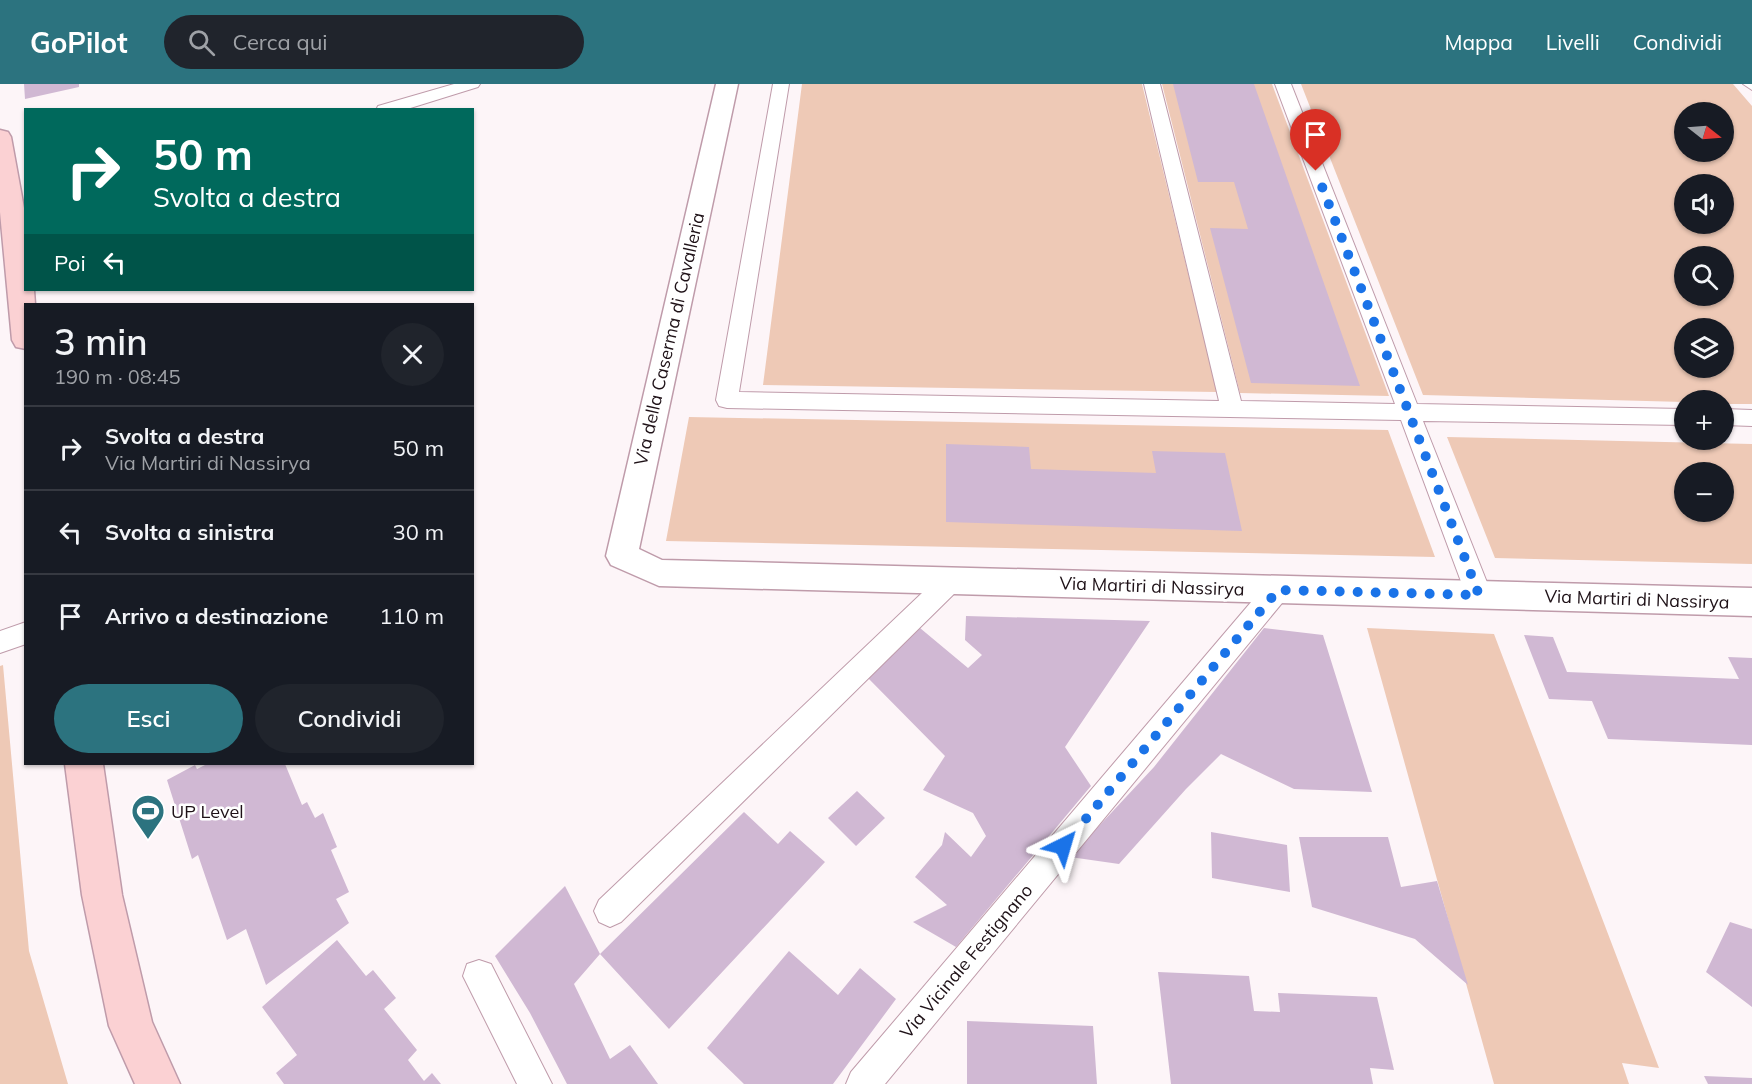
<!DOCTYPE html>
<html lang="it">
<meta charset="utf-8">
<style>
:root{--surface:#171b24;--page:#20242c;--text:#f1f3f6;--muted:#9ea1a6;--line:#363941;--accent:#2c737f}
body{margin:0;font-family:Mulish,sans-serif;background:var(--page);color:var(--text);height:100vh;display:flex;flex-direction:column;font-size:22px;white-space:nowrap}
*{box-sizing:border-box;margin:0}
p{font-size:20px;color:var(--muted)}
.icon{flex:none;width:33px;height:33px;fill:none;stroke:currentColor;stroke-width:2;stroke-linecap:round;stroke-linejoin:round}
.map{position:relative;flex:1;overflow:hidden}
.side{position:absolute;left:24px;top:219px;width:450px;height:462px;display:flex;flex-direction:column;background:var(--surface);border-radius:0px;box-shadow:0 2px 4px #0004}
.side>*{flex:none}
.banner{position:absolute;left:24px;top:24px;width:450px;height:183px;border-radius:0px;box-shadow:0 2px 4px #0004;background:#00695c;color:#fff;overflow:hidden}
.needle{width:39px;rotate:107deg}
.buttons{position:absolute;left:1674px;top:18px;display:grid;gap:12px}
.buttons a{display:grid;place-items:center;width:60px;height:60px;border-radius:50%;background:var(--surface);box-shadow:0 2px 4px #0004;font-size:30px}
.pin{position:absolute;display:grid;place-items:center;width:51px;height:51px;color:#fff;margin:-62px -26px;border-radius:50% 50% 50% 0;rotate:-45deg;box-shadow:0 0 6px #0007}
.pin .icon{rotate:45deg}
.me{position:absolute;width:66px;margin:-33px;rotate:40deg;stroke-linejoin:round;filter:drop-shadow(0 0 4px #0008)}
.turn{display:flex;align-items:center;gap:21px;height:126px;padding:0 30px;font-size:27px}
.turn .icon{width:78px;height:78px;stroke-width:2.5}
.turn b{display:block;font-size:42px;line-height:51px}
.then{display:flex;align-items:center;height:57px;padding:0 30px;background:#0003;gap:12px;font-size:22px}
.round{display:grid;place-items:center;flex:none;width:63px;height:63px;border-radius:32px;background:var(--page)}
.head{display:flex;align-items:center;justify-content:space-between;height:102px;padding:0 30px}
h1{font-size:36px;font-weight:600;line-height:45px}
.action{display:flex;gap:12px;margin-top:auto;padding:12px 30px}
.action a{flex:1;height:69px;border-radius:36px;background:var(--accent);color:#fff;font-size:24px;font-weight:600;line-height:69px;text-align:center}
.action a+a{background:var(--page);color:var(--text)}
ul{padding:0;list-style:none}
li{display:flex;align-items:center;gap:18px;height:84px;padding:0 30px;border-top:2px solid var(--line)}
li div{flex:1}
li b{display:block;font-size:22px}
li em{font-style:normal}
header{display:flex;align-items:center;gap:36px;box-sizing:border-box;height:84px;padding:0 30px;background:var(--accent);color:#fff}
header strong{font-size:28px}
nav{display:flex;gap:33px;margin-inline-start:auto;font-size:21px}
.search{width:420px;height:54px;background:var(--page);display:flex;align-items:center;gap:15px;box-sizing:border-box;padding:0 21px;border-radius:33px;color:var(--muted);font-size:22px}
.map>svg:first-child{display:block}
.green{fill:#eec9b6;fill-rule:evenodd}
.building{fill:#d0b8d3}
.lines{fill:none;stroke-linecap:round;stroke-linejoin:round}
.lane-casing{stroke:#bf9baa;stroke-width:2}
.street-casing{stroke:#bf9baa;stroke-width:3}
.secondary-casing{stroke:#bf9baa;stroke-width:3}
.lane{fill:#fff;fill-rule:evenodd}
.street{fill:#fff;fill-rule:evenodd}
.secondary{fill:#fbd1d3;fill-rule:evenodd}
.route{stroke:#1a73e8;stroke-width:10;stroke-dasharray:0 18}
.labels{text-anchor:middle;dominant-baseline:central;stroke-width:5;stroke-linejoin:round;paint-order:stroke}
.street-label{font-size:18px;fill:#1e1117;stroke:#fff}
.poi-label{font-size:18px;fill:#1e1117;stroke:#fff;text-anchor:start}
</style>
<header>
<strong>GoPilot</strong>
<div class="search"><svg class="icon" aria-label="search" viewBox="0 0 24 24"><circle cx="10" cy="10" r="6"/><path d="M15 15l6 6"/></svg>Cerca qui</div>
<nav><a>Mappa</a><a>Livelli</a><a>Condividi</a></nav>
</header>
<div class="map">
<svg width="1752" height="1000" viewBox="0 0 1752 1000">
<rect width="100%" height="100%" fill="#fdf5f8"/>
<path class="green" d="M 802,0 L 1142,0 L 1217,308 L 763,301 Z
M 1162,0 L 1272,0 L 1389,312 L 1240,309 Z
M 1301,0 L 1733,0 L 1752,22 L 1752,320 L 1724,320 L 1724,316 L 1684,318 L 1423,311 ZM 1724,28 L 1724,68 L 1684,68 L 1684,28 ZM 1724,100 L 1724,140 L 1684,140 L 1684,100 ZM 1724,172 L 1724,212 L 1684,212 L 1684,172 ZM 1724,244 L 1724,284 L 1684,284 L 1684,244 Z
M 689,333 L 1388,346 L 1435,473 L 666,457 Z
M 1447,353 L 1752,360 L 1752,480 L 1495,474 ZM 1684,388 L 1724,388 L 1724,428 L 1684,428 Z
M 1367,544 L 1494,550 L 1659,984 L 1622,979 L 1629,1000 L 1494,1000 Z
M 3,581 L 29,867 L 68,1000 L 0,1000 L 0,582 Z"/>
<path class="building" d="M 24,0 L 79,0 L 79,3 L 25,15 Z
M 1173,0 L 1254,0 L 1360,302 L 1251,299 L 1210,144 L 1248,145 L 1234,98 L 1198,98 Z
M 946,360 L 1029,363 L 1031,385 L 1156,389 L 1152,367 L 1225,369 L 1242,447 L 946,438 Z
M 966,532 L 1150,537 L 1065,663 L 1091,702 L 956,863 L 913,838 L 947,821 L 915,793 L 942,761 L 945,748 L 971,773 L 986,752 L 973,729 L 923,706 L 945,672 L 867,593 L 920,544 L 968,584 L 982,571 L 965,556 Z
M 1264,544 L 1323,551 L 1372,708 L 1294,705 L 1221,670 L 1186,705 L 1119,780 L 1070,773 L 1154,683 Z
M 1524,551 L 1553,553 L 1567,588 L 1739,595 L 1728,573 L 1752,574 L 1752,661 L 1608,655 L 1592,617 L 1549,615 Z
M 207,680 L 285,680 L 302,721 L 307,718 L 315,734 L 323,729 L 337,763 L 331,766 L 349,808 L 336,815 L 349,839 L 266,901 L 246,845 L 227,856 L 198,771 L 192,775 L 167,696 L 195,681 L 197,685 Z
M 857,707 L 885,734 L 856,762 L 828,734 Z
M 744,728 L 778,760 L 790,747 L 825,778 L 669,945 L 600,870 Z
M 1211,748 L 1287,761 L 1290,808 L 1212,794 Z
M 1299,753 L 1388,753 L 1401,803 L 1437,797 L 1468,901 L 1415,855 L 1312,823 Z
M 565,802 L 600,870 L 574,900 L 610,975 L 630,961 L 658,1000 L 567,1000 L 530,929 L 495,872 Z
M 1730,838 L 1752,845 L 1752,923 L 1706,888 Z
M 337,856 L 366,892 L 373,886 L 396,914 L 384,925 L 417,966 L 408,976 L 424,997 L 432,989 L 441,1000 L 284,1000 L 276,989 L 297,971 L 262,923 Z
M 789,867 L 838,911 L 860,884 L 896,915 L 833,1000 L 744,1000 L 707,964 Z
M 1158,888 L 1249,892 L 1254,927 L 1280,928 L 1278,909 L 1377,913 L 1394,986 L 1370,984 L 1373,1000 L 1171,1000 Z
M 967,937 L 1093,942 L 1097,1000 L 967,1000 Z
M 1704,992 L 1752,994 L 1752,1000 L 1708,1000 Z"/>
<g class="lines">
<defs>
<path id="lane" d="M 454,0 L 480,0 L 478,3 L 404,26 L 376,26 L 378,22 Z
M 773,0 L 789,0 L 739,308 L 1219,317 L 1144,0 L 1160,0 L 1241,317 L 1395,320 L 1275,0 L 1291,0 L 1417,320 L 1684,325 L 1684,341 L 1423,337 L 1492,511 L 1488,519 L 1479,522 L 1470,519 L 1466,511 L 1401,336 L 727,324 L 719,322 L 716,316 Z
M 1743,0 L 1752,0 L 1752,6 Z
M 1724,325 L 1752,326 L 1752,342 L 1724,341 Z
M 951,486 L 960,490 L 964,497 L 960,504 L 621,838 L 610,843 L 599,838 L 594,827 L 599,816 L 942,490 Z
M 1278,494 L 1287,497 L 1291,505 L 1287,513 L 885,1000 L 846,1000 L 851,988 L 1269,497 Z
M 26,538 L 26,560 L 0,569 L 0,547 Z
M 479,876 L 491,880 L 552,1000 L 517,1000 L 463,892 L 467,880 Z"/>
<path id="street" d="M 716,0 L 738,0 L 639,465 L 662,476 L 1752,504 L 1752,532 L 659,502 L 611,481 L 606,472 Z"/>
<path id="secondary" d="M 0,46 L 8,48 L 11,53 L 26,135 L 26,206 L 34,206 L 35,220 L 26,220 L 26,265 L 16,263 L 12,256 L 0,128 Z
M 65,680 L 103,680 L 122,811 L 152,938 L 180,1000 L 135,1000 L 109,942 L 82,811 Z"/>
</defs>
<use href="#lane" class="lane-casing"/>
<use href="#street" class="street-casing"/>
<use href="#secondary" class="secondary-casing"/>
<use href="#lane" class="lane"/>
<use href="#street" class="street"/>
<use href="#secondary" class="secondary"/>
</g>
<g class="lines">
<path class="route" d="M 1063,762 L 1278,506 L 1479,511 L 1316,87"/>
</g>
<defs>
<symbol id="stadium-pin" viewBox="-11 -11 22 30"><path d="M0 17L-7.5 6A9.5 9.5 0 1 1 7.5 6Z" fill="#2c737f" stroke="#fff"/><path d="M0-5a6.5 5 0 1 0 0 10a6.5 5 0 1 0 0-10ZM-3.5-1.8h7v3.6h-7Z" fill="#fff"/></symbol>
</defs>
<g fill-rule="evenodd">
<use href="#stadium-pin" x="129" y="708" width="38" height="52"/>
</g>
<g class="labels">
<g class="street-label">
<text transform="translate(669 255) rotate(-77)">Via della Caserma di Cavalleria</text>
<text transform="translate(1152 502) rotate(2)">Via Martiri di Nassirya</text>
<text transform="translate(1637 515) rotate(2)">Via Martiri di Nassirya</text>
<text transform="translate(966 877) rotate(-50)">Via Vicinale Festignano</text>
</g>
<g class="poi-label">
<text x="171" y="727">UP Level</text>
</g>
</g>
</svg>
<div class="buttons">
<a><svg class="needle" viewBox="-14 -14 28 28"><path d="M0-13l5 13h-10z" fill="#e53935"/><path d="M0 13l5-13h-10z" fill="#9ea1a6"/></svg></a>
<a><svg class="icon" aria-label="sound" viewBox="0 0 24 24"><path d="M4 9h4l5-4v14l-5-4H4zM17 9q2 3 0 6"/></svg></a>
<a><svg class="icon" aria-label="search" viewBox="0 0 24 24"><circle cx="10" cy="10" r="6"/><path d="M15 15l6 6"/></svg></a>
<a><svg class="icon" aria-label="layers" viewBox="0 0 24 24"><path d="M12 4l9 5-9 5-9-5zM3 14l9 5 9-5"/></svg></a>
<a>+</a>
<a>−</a>
</div>
<div class="pin" style="left:1316px;top:87px;background:#d93025"><svg class="icon" aria-label="arrive" viewBox="0 0 24 24"><path d="M6 21V4h12l-3 4 3 4H6"/></svg></div>
<svg class="me" style="left:1063px;top:762px" viewBox="-20 -20 40 40"><path d="M0-17L14 15 0 8-14 15z" fill="#1a73e8" stroke="#fff" stroke-width="4"/></svg>
<div class="banner">
<div class="turn"><svg class="icon" aria-label="right" viewBox="0 0 24 24"><path d="M7 20v-9h11M14 6l5 5-5 5"/></svg><div><b>50 m</b>Svolta a destra</div></div>
<div class="then">Poi<svg class="icon" aria-label="left" viewBox="0 0 24 24"><path d="M17 20v-9H6M10 6l-5 5 5 5"/></svg></div>
</div>
<section class="side">
<div class="head"><div><h1>3 min</h1><p>190 m · 08:45</p></div><a class="round"><svg class="icon" aria-label="close" viewBox="0 0 24 24"><path d="M6 6l12 12M18 6L6 18"/></svg></a></div>
<ul>
<li><svg class="icon" aria-label="right" viewBox="0 0 24 24"><path d="M7 20v-9h11M14 6l5 5-5 5"/></svg><div><b>Svolta a destra</b><p>Via Martiri di Nassirya</p></div><em>50 m</em></li>
<li><svg class="icon" aria-label="left" viewBox="0 0 24 24"><path d="M17 20v-9H6M10 6l-5 5 5 5"/></svg><div><b>Svolta a sinistra</b></div><em>30 m</em></li>
<li><svg class="icon" aria-label="arrive" viewBox="0 0 24 24"><path d="M6 21V4h12l-3 4 3 4H6"/></svg><div><b>Arrivo a destinazione</b></div><em>110 m</em></li>
</ul>
<div class="action"><a>Esci</a><a>Condividi</a></div>
</section>
</div>
